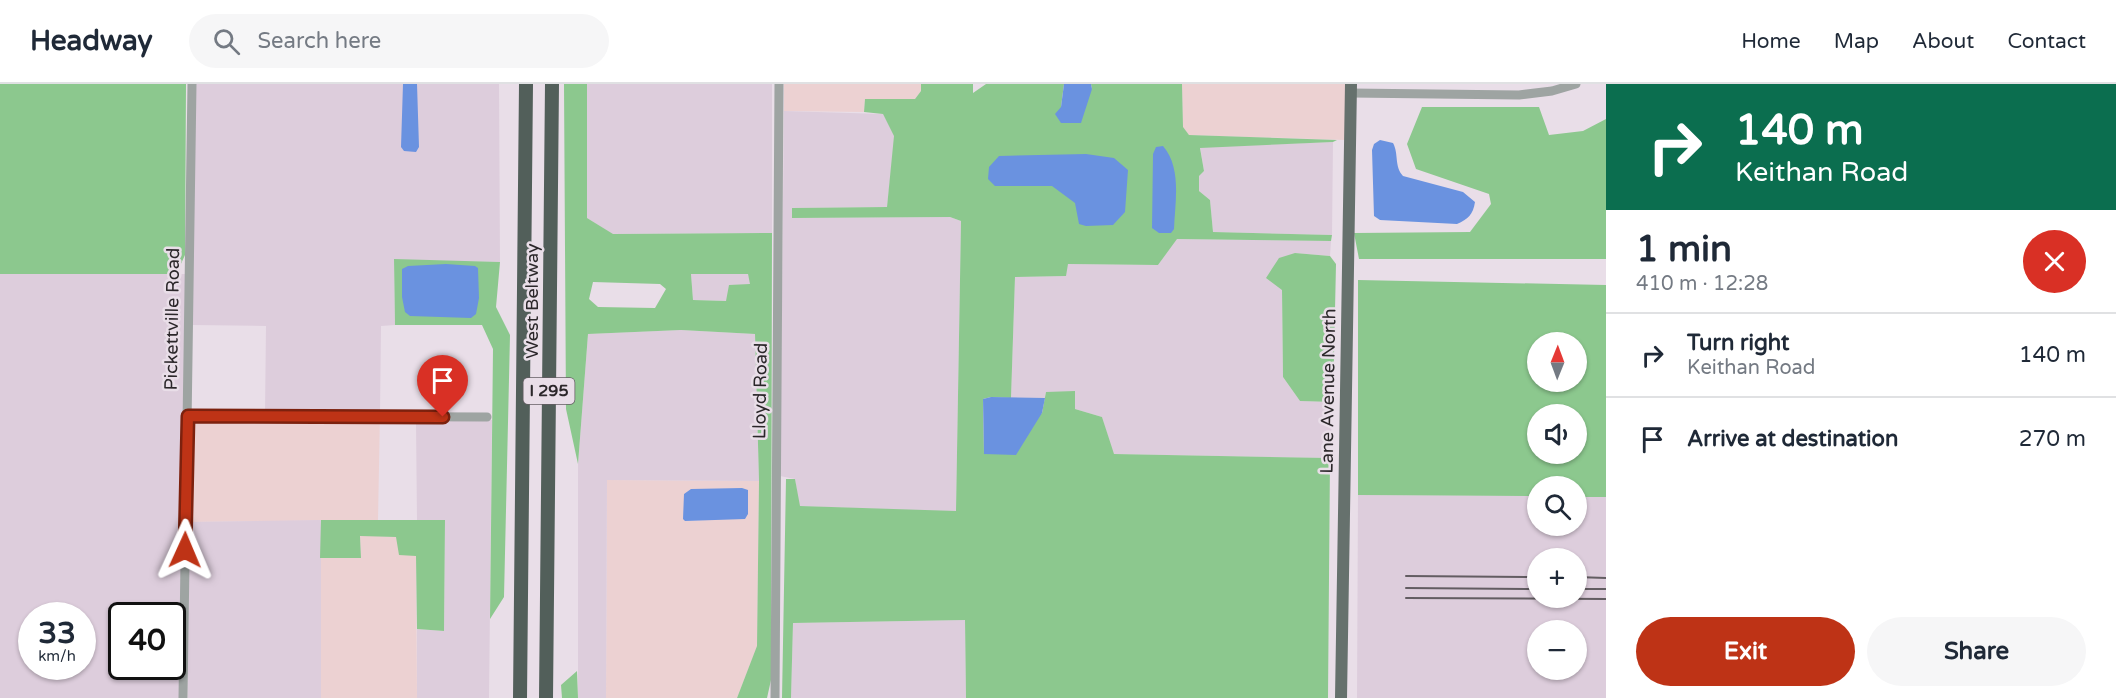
<!DOCTYPE html>
<meta charset="utf-8">
<style>
:root{--surface:#fff;--page:#f6f6f7;--text:#1f2937;--muted:#747a83;--line:#e0e1e3;--accent:#be3316}
body{margin:0;font-family:"Varela Round",sans-serif;background:var(--page);color:var(--text);height:100vh;display:flex;flex-direction:column;font-size:22px;white-space:nowrap}
*{box-sizing:border-box;margin:0}
p{font-size:20px;color:var(--muted)}
.icon{flex:none;width:33px;height:33px;fill:none;stroke:currentColor;stroke-width:2;stroke-linecap:round;stroke-linejoin:round}
.map{position:relative;flex:1;overflow:hidden}
.details{display:flex;flex-direction:column;background:var(--surface);width:510px}
.details>*{flex:none}
.top-card{background:#0b6e4f;color:#fff;overflow:hidden}
.needle{width:39px;rotate:1deg}
.controls{position:absolute;left:1527px;top:248px;display:grid;gap:12px}
.controls a{display:grid;place-items:center;width:60px;height:60px;border-radius:50%;background:var(--surface);box-shadow:0 2px 4px #0004;font-size:30px}
.speed{position:absolute;left:18px;top:518px;display:flex;gap:12px;font-size:30px;font-weight:700;text-align:center}
.speed>*{display:grid;place-content:center;width:78px;height:78px;border-radius:50%;background:var(--surface);box-shadow:0 2px 4px #0004;line-height:1}
.speed small{font-size:15px;font-weight:400}
.speed .limit{border:3px solid #111;border-radius:9px;background:#fff;color:#111}
.pin{position:absolute;display:grid;place-items:center;width:51px;height:51px;color:#fff;margin:-62px -26px;border-radius:50% 50% 50% 0;rotate:-45deg;box-shadow:0 0 6px #0007}
.pin .icon{rotate:45deg}
.me{position:absolute;width:66px;margin:-33px;rotate:1deg;stroke-linejoin:round;filter:drop-shadow(0 0 4px #0008)}
.turn{display:flex;align-items:center;gap:21px;height:126px;padding:0 30px;font-size:27px}
.turn .icon{width:78px;height:78px;stroke-width:2.5}
.turn b{display:block;font-size:42px;line-height:51px}
.round{display:grid;place-items:center;flex:none;width:63px;height:63px;border-radius:32px;background:var(--page)}
.summary{display:flex;align-items:center;justify-content:space-between;height:102px;padding:0 30px}
h1{font-size:36px;font-weight:700;line-height:45px}
.button{display:flex;gap:12px;margin-top:auto;padding:12px 30px}
.button a{flex:1;height:69px;border-radius:36px;background:var(--accent);color:#fff;font-size:24px;font-weight:700;line-height:69px;text-align:center}
.button a+a{background:var(--page);color:var(--text)}
ul{padding:0;list-style:none}
li{display:flex;align-items:center;gap:18px;height:84px;padding:0 30px;border-top:2px solid var(--line)}
li div{flex:1}
li b{display:block;font-size:22px}
li em{font-style:normal}
header{display:flex;align-items:center;gap:36px;box-sizing:border-box;height:84px;padding:0 30px;background:var(--surface);border-bottom:2px solid var(--line)}
header strong{font-size:28px}
nav{display:flex;gap:33px;margin-inline-start:auto;font-size:21px}
.search{width:420px;height:54px;background:var(--page);display:flex;align-items:center;gap:15px;box-sizing:border-box;padding:0 21px;border-radius:33px;color:var(--muted);font-size:22px}
main{display:flex;flex:1;min-height:0}
.map>svg:first-child{display:block}
.commercial{fill:#ecd1d2;fill-rule:evenodd}
.built{fill:#ddcddc;fill-rule:evenodd}
.green{fill:#8cc88e;fill-rule:evenodd}
.water{fill:#6a92e0}
.lines{fill:none;stroke-linecap:round;stroke-linejoin:round}
.minor{stroke:#9ea4a2;stroke-width:9}
.major{stroke:#66716d;stroke-width:12}
.highway{stroke:#525f5a;stroke-width:14}
.rail{stroke:#635d62;stroke-width:2}
.route-casing{stroke:#7c210e;stroke-width:15}
.route{stroke:#be3316;stroke-width:10}
.labels{text-anchor:middle;dominant-baseline:central;stroke-width:5;stroke-linejoin:round;paint-order:stroke}
.shield{fill:#e9dee8;stroke:#645e63;stroke-width:1.5}
.shield-label{font-size:16px;font-weight:bold;fill:#2b272a}
.street-label{font-size:18px;fill:#2b272a;stroke:#e9dee8}
</style>
<header>
<strong>Headway</strong>
<div class="search"><svg class="icon" aria-label="search" viewBox="0 0 24 24"><circle cx="10" cy="10" r="6"/><path d="M15 15l6 6"/></svg>Search here</div>
<nav><a>Home</a><a>Map</a><a>About</a><a>Contact</a></nav>
</header>
<main>
<div class="map">
<svg width="1606" height="614" viewBox="0 0 1606 614">
<rect width="100%" height="100%" fill="#e9dee8"/>
<path class="commercial" d="M 784,0 L 921,0 L 921,7 L 915,15 L 865,15 L 864,28 L 784,27 Z
M 1182,0 L 1346,0 L 1345,56 L 1189,51 L 1183,44 Z
M 190,329 L 380,329 L 378,436 L 189,438 Z
M 607,396 L 759,397 L 757,563 L 737,614 L 606,614 ZM 691,405 L 705,436 L 685,437 Z
M 360,451 L 397,453 L 416,472 L 417,614 L 321,614 L 320,474 L 361,474 Z"/>
<path class="built" d="M 195,0 L 499,0 L 500,178 L 394,176 L 395,241 L 381,242 L 380,329 L 265,329 L 266,242 L 192,241 Z
M 587,0 L 772,0 L 772,149 L 612,150 L 587,134 Z
M 784,27 L 883,30 L 895,52 L 887,123 L 792,124 L 793,134 L 950,133 L 961,137 L 956,428 L 799,422 L 795,395 L 780,392 Z
M 1333,58 L 1332,151 L 1213,148 L 1210,116 L 1199,107 L 1199,92 L 1204,87 L 1200,63 Z
M 1176,155 L 1331,157 L 1330,172 L 1295,169 L 1282,206 L 1283,293 L 1300,317 L 1333,318 L 1330,374 L 1113,370 L 1102,333 L 1075,325 L 1046,308 L 1045,314 L 1011,314 L 1015,193 L 1065,192 L 1067,180 L 1158,181 Z
M 0,190 L 186,190 L 180,614 L 0,614 ZM 32,531 L 82,531 L 82,582 L 32,582 ZM 122,531 L 172,531 L 172,582 L 122,582 Z
M 691,190 L 748,190 L 751,201 L 726,217 L 693,216 Z
M 681,246 L 755,250 L 759,397 L 607,396 L 606,614 L 578,614 L 578,380 L 588,250 Z
M 492,336 L 489,614 L 417,614 L 417,545 L 444,547 L 445,437 L 417,436 L 416,338 Z
M 1358,411 L 1537,412 L 1538,441 L 1576,441 L 1577,413 L 1606,413 L 1606,614 L 1357,614 ZM 1538,474 L 1576,474 L 1576,513 L 1538,513 ZM 1538,546 L 1576,546 L 1576,585 L 1538,585 Z
M 321,436 L 321,614 L 188,614 L 189,438 Z
M 965,536 L 966,614 L 791,614 L 793,539 Z"/>
<path class="green" d="M 0,0 L 186,0 L 185,171 L 180,182 L 180,190 L 0,190 Z
M 564,0 L 587,0 L 587,134 L 613,150 L 772,149 L 771,596 L 767,614 L 737,614 L 757,562 L 759,397 L 755,250 L 681,246 L 588,250 L 578,380 L 566,325 ZM 691,190 L 748,190 L 750,200 L 729,201 L 726,217 L 693,216 ZM 593,198 L 660,200 L 666,205 L 655,224 L 598,223 L 589,215 Z
M 921,0 L 973,0 L 973,9 L 986,0 L 1064,0 L 1061,23 L 1092,5 L 1091,0 L 1182,0 L 1183,43 L 1189,51 L 1337,56 L 1333,58 L 1200,64 L 1204,87 L 1199,92 L 1199,107 L 1210,116 L 1213,148 L 1332,151 L 1331,157 L 1177,155 L 1158,181 L 1068,180 L 1066,192 L 1015,193 L 1011,314 L 991,313 L 983,315 L 984,370 L 1042,329 L 1046,308 L 1075,307 L 1075,325 L 1102,333 L 1114,370 L 1330,374 L 1328,614 L 966,614 L 965,536 L 793,539 L 791,614 L 782,614 L 786,395 L 795,395 L 800,422 L 956,427 L 961,137 L 950,133 L 792,134 L 792,124 L 887,123 L 894,52 L 883,30 L 864,28 L 865,15 L 915,15 L 921,7 Z
M 1422,23 L 1539,23 L 1549,51 L 1583,47 L 1606,35 L 1606,175 L 1359,175 L 1354,149 L 1470,148 L 1491,120 L 1489,110 L 1416,85 L 1407,60 Z
M 1295,169 L 1330,172 L 1336,180 L 1333,318 L 1300,317 L 1283,293 L 1282,206 L 1266,194 L 1279,174 Z
M 394,175 L 500,178 L 496,223 L 510,251 L 504,513 L 490,535 L 493,265 L 482,241 L 395,241 Z
M 1358,196 L 1606,201 L 1606,413 L 1577,413 L 1576,402 L 1538,402 L 1537,412 L 1358,411 ZM 1538,258 L 1576,258 L 1576,297 L 1538,297 ZM 1538,330 L 1576,330 L 1576,369 L 1538,369 Z
M 321,436 L 445,436 L 444,547 L 417,545 L 416,472 L 399,471 L 396,453 L 360,452 L 361,474 L 320,474 Z
M 577,587 L 578,614 L 562,614 L 561,601 Z"/>
<path class="water" d="M 403,0 L 417,0 L 419,63 L 416,68 L 404,67 L 401,63 Z
M 1064,0 L 1091,0 L 1092,5 L 1081,39 L 1061,39 L 1055,30 L 1061,23 Z
M 1380,56 L 1393,59 C 1399,70 1394,82 1403,92 L 1463,108 L 1475,118 C 1473,131 1468,135 1457,140 L 1380,136 L 1374,132 L 1372,66 L 1374,60 Z
M 1163,62 C 1182,84 1175,118 1174,145 L 1171,149 L 1159,149 L 1152,144 L 1153,70 L 1156,63 Z
M 1086,70 L 1114,74 L 1128,86 L 1125,128 L 1113,141 L 1086,142 L 1079,140 L 1075,119 L 1052,102 L 995,102 L 988,95 L 989,83 L 999,72 Z
M 446,180 L 475,182 L 478,184 L 479,214 L 476,230 L 471,234 L 410,232 L 405,228 L 402,213 L 402,185 L 408,182 Z
M 991,313 L 1045,314 L 1042,329 L 1016,371 L 984,370 L 983,315 Z
M 742,404 L 748,406 L 748,430 L 745,435 L 685,437 L 683,435 L 684,410 L 691,405 Z"/>
<g class="lines">
<path class="minor" d="M 1351,9 L 1519,11 L 1552,7 L 1576,0
M 187,332 L 487,333
M 183,614 L 192,0
M 775,614 L 779,0"/>
<path class="major" d="M 1341,614 L 1351,0"/>
<path class="highway" d="M 520,614 L 526,0
M 546,614 L 552,0"/>
<path class="rail" d="M 1406,492 L 1538,493
M 1576,493 L 1606,494
M 1406,504 L 1538,505
M 1576,505 L 1606,505
M 1406,514 L 1606,515"/>
</g>
<g class="lines">
<defs>
<path id="route" d="M 185,466 L 188,332 L 443,333"/>
</defs>
<use href="#route" class="route-casing"/>
<use href="#route" class="route"/>
</g>
<g class="labels">
<rect class="shield" x="523.5" y="294" width="51" height="26" rx="4.5"/>
<g class="shield-label">
<text x="549" y="307">I 295</text>
</g>
<g class="street-label">
<text transform="translate(532 217) rotate(-90)">West Beltway</text>
<text transform="translate(172 235) rotate(-89)">Pickettville Road</text>
<text transform="translate(760 307) rotate(-89)">Lloyd Road</text>
<text transform="translate(1328 307) rotate(-89)">Lane Avenue North</text>
</g>
</g>
</svg>
<div class="controls">
<a><svg class="needle" viewBox="-14 -14 28 28"><path d="M0-13l5 13h-10z" fill="#e53935"/><path d="M0 13l5-13h-10z" fill="#747a83"/></svg></a>
<a><svg class="icon" aria-label="sound" viewBox="0 0 24 24"><path d="M4 9h4l5-4v14l-5-4H4zM17 9q2 3 0 6"/></svg></a>
<a><svg class="icon" aria-label="search" viewBox="0 0 24 24"><circle cx="10" cy="10" r="6"/><path d="M15 15l6 6"/></svg></a>
<a>+</a>
<a>−</a>
</div>
<div class="speed"><div>33<small>km/h</small></div><div class="limit">40</div></div>
<div class="pin" style="left:443px;top:333px;background:#d93025"><svg class="icon" aria-label="arrive" viewBox="0 0 24 24"><path d="M6 21V4h12l-3 4 3 4H6"/></svg></div>
<svg class="me" style="left:185px;top:466px" viewBox="-20 -20 40 40"><path d="M0-17L14 15 0 8-14 15z" fill="#be3316" stroke="#fff" stroke-width="4"/></svg>
</div>
<section class="details">
<div class="top-card">
<div class="turn"><svg class="icon" aria-label="right" viewBox="0 0 24 24"><path d="M7 20v-9h11M14 6l5 5-5 5"/></svg><div><b>140 m</b>Keithan Road</div></div>
</div>
<div class="summary"><div><h1>1 min</h1><p>410 m · 12:28</p></div><a class="round" style="background:#d93025;color:#fff"><svg class="icon" aria-label="close" viewBox="0 0 24 24"><path d="M6 6l12 12M18 6L6 18"/></svg></a></div>
<ul>
<li><svg class="icon" aria-label="right" viewBox="0 0 24 24"><path d="M7 20v-9h11M14 6l5 5-5 5"/></svg><div><b>Turn right</b><p>Keithan Road</p></div><em>140 m</em></li>
<li><svg class="icon" aria-label="arrive" viewBox="0 0 24 24"><path d="M6 21V4h12l-3 4 3 4H6"/></svg><div><b>Arrive at destination</b></div><em>270 m</em></li>
</ul>
<div class="button"><a>Exit</a><a>Share</a></div>
</section>
</main>
